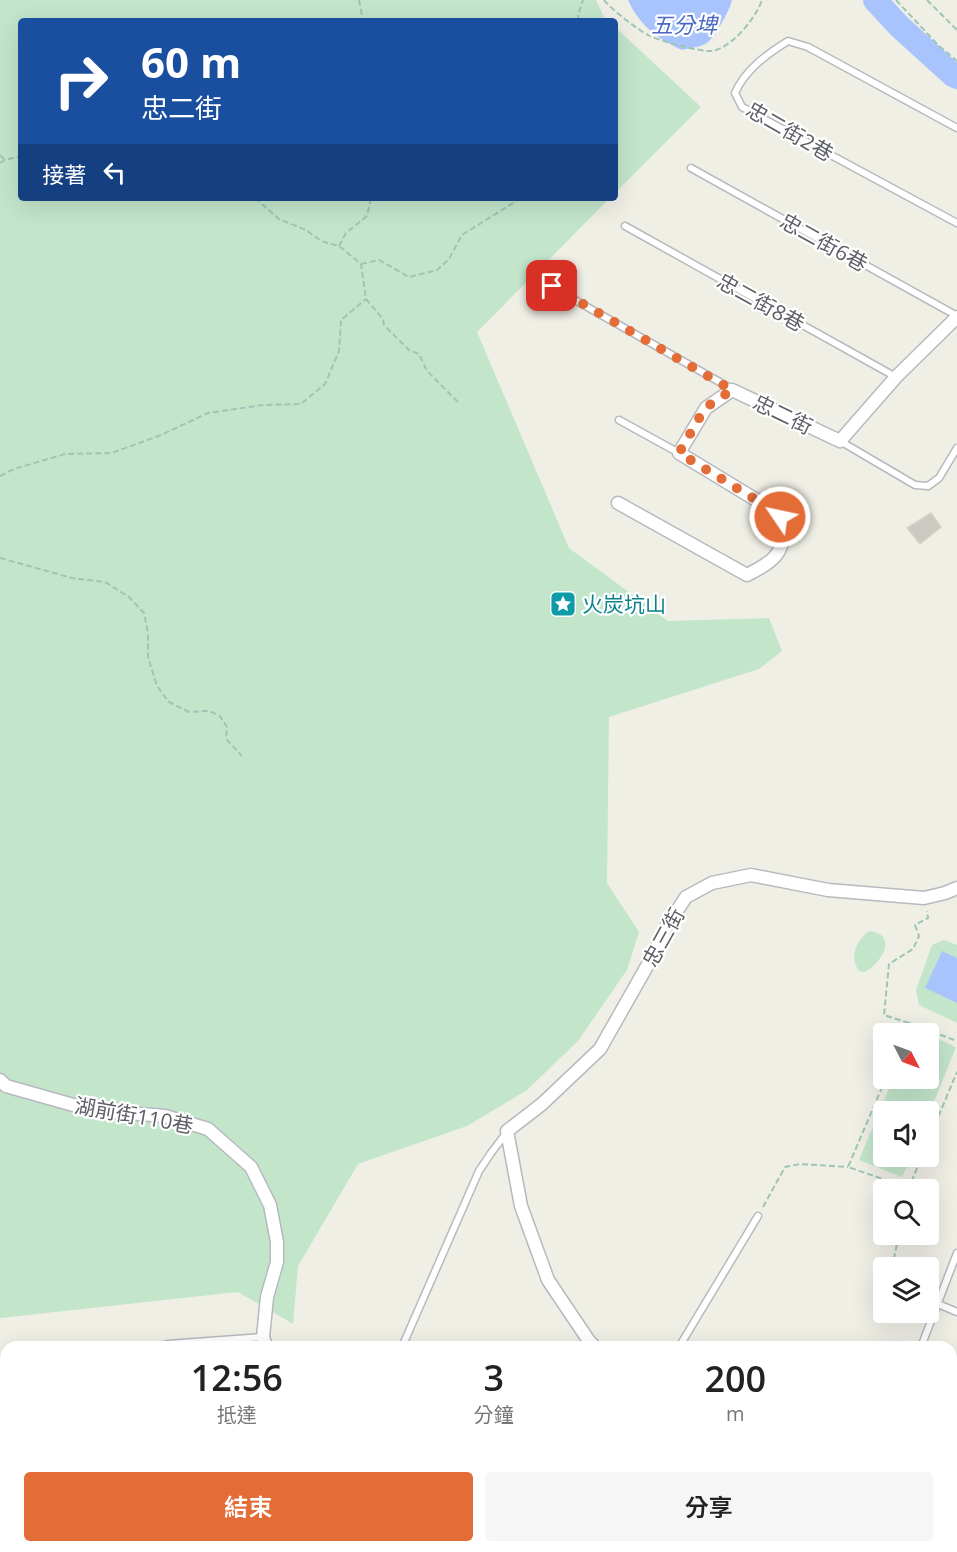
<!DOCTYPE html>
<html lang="zh-TW">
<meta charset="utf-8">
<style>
:root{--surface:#fff;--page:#f6f6f6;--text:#222;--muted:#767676;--accent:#e46c37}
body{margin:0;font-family:"Open Sans","Noto Sans TC",sans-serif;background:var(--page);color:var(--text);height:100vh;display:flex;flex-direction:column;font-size:22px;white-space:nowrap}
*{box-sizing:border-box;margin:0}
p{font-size:20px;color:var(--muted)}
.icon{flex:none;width:33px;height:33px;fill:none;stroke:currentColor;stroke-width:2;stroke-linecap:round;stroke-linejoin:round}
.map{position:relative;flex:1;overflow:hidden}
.panel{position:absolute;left:0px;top:1341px;width:957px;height:212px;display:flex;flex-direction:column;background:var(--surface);border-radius:18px 18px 0 0;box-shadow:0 6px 24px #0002}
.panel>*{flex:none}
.top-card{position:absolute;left:18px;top:18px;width:600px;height:183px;border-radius:6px;box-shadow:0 6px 24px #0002;background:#1a4fa0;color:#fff;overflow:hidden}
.needle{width:39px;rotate:132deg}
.tools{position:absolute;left:873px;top:1023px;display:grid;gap:12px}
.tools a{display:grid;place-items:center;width:66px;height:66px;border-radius:6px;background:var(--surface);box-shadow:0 6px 24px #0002;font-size:30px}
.pin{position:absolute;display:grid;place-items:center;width:51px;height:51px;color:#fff;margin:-26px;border-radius:12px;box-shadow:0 3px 9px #0006}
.me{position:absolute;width:66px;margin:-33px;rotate:304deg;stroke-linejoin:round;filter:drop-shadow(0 0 4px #0008)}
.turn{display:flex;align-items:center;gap:21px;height:126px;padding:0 24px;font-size:27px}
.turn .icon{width:78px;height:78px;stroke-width:2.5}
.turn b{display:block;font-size:42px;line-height:51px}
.then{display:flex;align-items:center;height:57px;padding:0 24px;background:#0003;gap:12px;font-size:22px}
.eta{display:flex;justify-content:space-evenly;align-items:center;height:102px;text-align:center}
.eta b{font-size:36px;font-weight:600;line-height:42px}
.action{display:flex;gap:12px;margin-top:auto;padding:12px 24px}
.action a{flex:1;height:69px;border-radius:6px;background:var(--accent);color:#fff;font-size:24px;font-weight:600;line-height:69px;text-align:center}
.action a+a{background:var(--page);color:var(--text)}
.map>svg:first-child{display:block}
.green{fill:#c3e6cb}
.water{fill:#a9c4fc}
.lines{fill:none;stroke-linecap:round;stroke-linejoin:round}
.river{stroke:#a9c4fc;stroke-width:24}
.building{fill:#cacac2;stroke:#d4d3c4;stroke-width:1.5}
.lane-casing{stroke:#b8b9bf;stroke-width:9}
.street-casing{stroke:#b8b9bf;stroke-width:15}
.path{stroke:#9dc6b3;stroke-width:2;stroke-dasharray:6 3;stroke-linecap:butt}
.lane{stroke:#fff;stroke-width:6}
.street{stroke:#fff;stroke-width:12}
.route{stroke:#e46c37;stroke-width:10;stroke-dasharray:0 18}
.labels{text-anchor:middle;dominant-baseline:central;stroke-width:4.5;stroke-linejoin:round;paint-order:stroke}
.street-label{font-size:21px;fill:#5d5f66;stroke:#fff}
.culture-label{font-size:21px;fill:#0d838f;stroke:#fff;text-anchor:start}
.water-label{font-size:22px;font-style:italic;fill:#4b69c0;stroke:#fff}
</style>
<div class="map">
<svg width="957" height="1552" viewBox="0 0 957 1552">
<rect width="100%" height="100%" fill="#efefe6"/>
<path class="green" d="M 0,0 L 596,0 L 604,17 L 609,21 L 21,21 L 21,198 L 610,198 L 477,332 L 569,548 L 668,621 L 769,618 L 782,651 L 759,669 L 609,717 L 607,883 L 639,932 L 627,970 L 578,1041 L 527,1090 L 467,1126 L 358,1164 L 298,1266 L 293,1324 L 238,1292 L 0,1318 Z
M 615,27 L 701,107 L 615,193 Z
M 869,931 C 899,934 882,963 865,972 L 859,971 C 849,957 856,941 869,931 Z
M 944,940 L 957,945 L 957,1023 L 919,1005 L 916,990 L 932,945 Z
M 929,1035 L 956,1047 L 929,1114 L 928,1112 L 884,1112 L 884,1156 L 911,1157 L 902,1177 L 859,1160 L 893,1079 L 928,1078 Z"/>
<path class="water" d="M 628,0 L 732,0 C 730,10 715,37 707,43 C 701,47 689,48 682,50 C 658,39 639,25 628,0 Z
M 942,951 L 957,958 L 957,1003 L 925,988 Z"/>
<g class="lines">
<path class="river" d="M 875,0 L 899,26 L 953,75 L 957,77"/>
</g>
<path class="building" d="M 931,513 L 941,527 L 920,544 L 907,528 Z"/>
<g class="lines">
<defs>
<path id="lane" d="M 957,128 L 808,47 L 788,41 C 767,54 745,70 735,93 L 742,107 L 957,223
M 691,168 L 957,316
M 625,226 L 896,377
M 552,287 L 732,389
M 619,420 L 679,453
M 840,441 L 915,485 L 928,486 L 939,478 L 957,448
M 938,1304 L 957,1312
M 157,1347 L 168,1344 L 263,1337
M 402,1347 L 479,1171 L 491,1153 L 507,1132
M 679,1347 L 758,1216
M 921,1347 L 957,1253
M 0,1406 L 6,1403
M 299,1546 L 301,1552
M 541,1546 L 555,1552
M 731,1546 L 744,1552
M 197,1552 L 209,1546
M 595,1552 L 597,1546"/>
<path id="street" d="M 618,503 L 747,575 C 773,562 783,555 786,525 L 780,517 L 758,501 L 679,453 L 706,408 L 732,390 L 840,441 L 896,377 L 957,317
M 0,1080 L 6,1086 L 91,1110 L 165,1116 L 208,1129 L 251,1167 L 270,1205 L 277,1242 L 277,1262 L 267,1297 L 263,1337 L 266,1347
M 595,1347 L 589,1341 L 548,1280 L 521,1206 L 507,1131 L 542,1104 L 600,1049 L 655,952 L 665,929 L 686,897 L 712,883 L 751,875 L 828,890 L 924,898 L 945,893 L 957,888
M 951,1542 L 957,1545"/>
</defs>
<use href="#lane" class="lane-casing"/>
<use href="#street" class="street-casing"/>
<path class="path" d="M 359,0 L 363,21
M 604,0 C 610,8 638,30 648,35 C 657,40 700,52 711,51 C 731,49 756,18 762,0
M 896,0 L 939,46 L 957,61
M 927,0 L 957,30
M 579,21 L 578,15 L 583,0
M 0,155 L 5,160
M 0,163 L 5,160 L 21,156
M 255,198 L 279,219 L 306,230 L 321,241 L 339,246 L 361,264 L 366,299 L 383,319 L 384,325 L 409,350 L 419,354 L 427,371 L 460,404
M 339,246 L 346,233 L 367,216 L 371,198
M 361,264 L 379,260 L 409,277 L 437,270 L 449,259 L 462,235 L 521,198
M 0,476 L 14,469 L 65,454 L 112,453 L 161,435 L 208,413 L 263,405 L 301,404 L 325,384 L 339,351 L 341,320 L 366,299
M 0,558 L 72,578 L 105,582 L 129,597 L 144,613 L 148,633 L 148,657 L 157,686 L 169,702 L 189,712 L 209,711 L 220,716 L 227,727 L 226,739 L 242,756
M 909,1023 L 884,1015 L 889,964 L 913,949 L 919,936 L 915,925 L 928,918 L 927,911
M 905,1034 L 909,1023 L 957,1041
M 886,1078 L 848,1167 L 909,1188
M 928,1141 L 957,1072
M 908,1190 L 922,1156
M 763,1207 L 785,1167 L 800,1164 L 848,1167
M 892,1268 L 899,1234"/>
<use href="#lane" class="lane"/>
<use href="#street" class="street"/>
</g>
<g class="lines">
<path class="route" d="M 552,286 L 732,390 L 705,408 L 679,453 L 758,501 L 780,517"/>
</g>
<defs>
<symbol id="sight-square" viewBox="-11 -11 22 22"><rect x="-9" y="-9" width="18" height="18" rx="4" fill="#0f9aa8" stroke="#fff"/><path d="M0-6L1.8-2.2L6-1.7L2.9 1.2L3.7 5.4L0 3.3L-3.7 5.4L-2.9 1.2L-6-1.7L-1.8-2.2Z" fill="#fff"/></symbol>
</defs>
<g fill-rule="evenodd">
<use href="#sight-square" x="548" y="589" width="30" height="30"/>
</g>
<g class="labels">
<g class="street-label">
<text transform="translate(790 131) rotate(30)">忠二街2巷</text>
<text transform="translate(824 242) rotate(29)">忠二街6巷</text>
<text transform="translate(761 302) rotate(29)">忠二街8巷</text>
<text transform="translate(783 414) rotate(26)">忠二街</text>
<text transform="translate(663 937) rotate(-61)">忠三街</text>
<text transform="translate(134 1115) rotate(10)">湖前街110巷</text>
</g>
<g class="culture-label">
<text x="582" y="604">火炭坑山</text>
</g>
<g class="water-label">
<text x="684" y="24">五分埤</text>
</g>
</g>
</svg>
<div class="tools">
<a><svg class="needle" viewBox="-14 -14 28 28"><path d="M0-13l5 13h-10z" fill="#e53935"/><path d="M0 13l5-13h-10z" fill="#767676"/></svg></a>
<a><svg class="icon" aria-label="sound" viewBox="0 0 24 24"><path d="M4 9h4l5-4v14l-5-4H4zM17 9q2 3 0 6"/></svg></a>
<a><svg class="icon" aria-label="search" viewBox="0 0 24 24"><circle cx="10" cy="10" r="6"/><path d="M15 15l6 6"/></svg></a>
<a><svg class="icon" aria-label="layers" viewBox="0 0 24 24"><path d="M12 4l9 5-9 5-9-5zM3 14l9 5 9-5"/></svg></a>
</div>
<div class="pin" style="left:552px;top:286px;background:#d93025"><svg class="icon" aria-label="arrive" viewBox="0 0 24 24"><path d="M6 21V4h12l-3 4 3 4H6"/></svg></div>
<svg class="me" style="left:780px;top:517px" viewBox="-20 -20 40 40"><circle r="17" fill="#e46c37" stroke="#fff" stroke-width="3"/><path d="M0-11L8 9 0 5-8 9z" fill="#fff"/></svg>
<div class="top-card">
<div class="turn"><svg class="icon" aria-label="right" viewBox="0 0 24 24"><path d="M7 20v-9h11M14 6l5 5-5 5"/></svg><div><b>60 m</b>忠二街</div></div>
<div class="then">接著<svg class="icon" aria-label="left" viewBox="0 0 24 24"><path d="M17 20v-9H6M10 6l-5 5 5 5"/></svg></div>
</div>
<section class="panel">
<div class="eta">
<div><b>12:56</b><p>抵達</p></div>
<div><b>3</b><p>分鐘</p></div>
<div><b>200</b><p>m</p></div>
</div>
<div class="action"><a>結束</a><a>分享</a></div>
</section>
</div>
